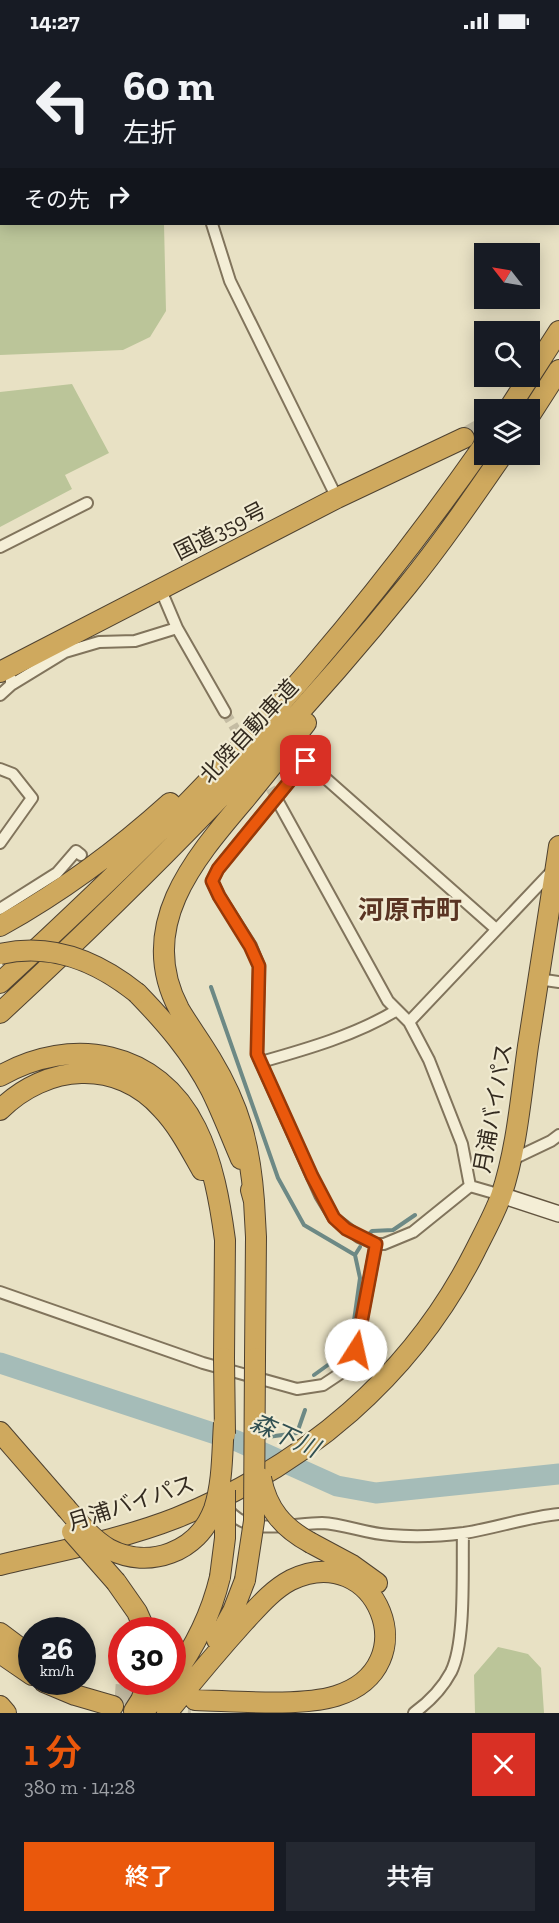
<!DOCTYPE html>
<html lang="ja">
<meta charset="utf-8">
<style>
:root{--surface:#171b24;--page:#242831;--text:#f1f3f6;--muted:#9ea1a6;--accent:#ea580c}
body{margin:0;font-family:"Zilla Slab","Noto Sans JP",serif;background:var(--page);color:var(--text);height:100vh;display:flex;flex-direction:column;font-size:22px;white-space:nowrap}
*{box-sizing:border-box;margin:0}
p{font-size:20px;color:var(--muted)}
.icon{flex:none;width:33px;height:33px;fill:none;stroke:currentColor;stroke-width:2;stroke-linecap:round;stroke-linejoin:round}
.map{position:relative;height:1671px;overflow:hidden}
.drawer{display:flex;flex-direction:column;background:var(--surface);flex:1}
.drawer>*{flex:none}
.banner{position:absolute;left:0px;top:0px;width:560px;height:183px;box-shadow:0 3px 15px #0003;background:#171b24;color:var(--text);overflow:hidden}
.needle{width:39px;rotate:301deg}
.tools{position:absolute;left:474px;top:201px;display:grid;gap:12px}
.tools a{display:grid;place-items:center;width:66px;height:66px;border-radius:0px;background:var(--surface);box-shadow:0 3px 15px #0003;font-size:30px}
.speed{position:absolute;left:18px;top:1575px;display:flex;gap:12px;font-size:30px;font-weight:700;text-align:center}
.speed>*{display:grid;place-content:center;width:78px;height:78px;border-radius:50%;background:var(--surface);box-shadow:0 3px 15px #0003;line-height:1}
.speed small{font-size:15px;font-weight:400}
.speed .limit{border:9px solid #d22;background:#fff;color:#111}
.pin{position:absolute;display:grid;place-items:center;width:51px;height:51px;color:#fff;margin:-26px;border-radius:12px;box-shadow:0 3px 9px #0006}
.me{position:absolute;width:66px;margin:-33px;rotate:10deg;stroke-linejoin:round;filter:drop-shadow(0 0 4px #0008)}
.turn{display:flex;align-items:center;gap:21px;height:126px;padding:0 24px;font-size:27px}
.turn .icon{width:78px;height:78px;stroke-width:2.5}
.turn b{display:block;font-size:42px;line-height:51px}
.then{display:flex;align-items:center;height:57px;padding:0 24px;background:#0003;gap:12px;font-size:22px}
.round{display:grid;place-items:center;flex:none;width:63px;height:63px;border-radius:0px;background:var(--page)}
.summary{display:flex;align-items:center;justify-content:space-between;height:102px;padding:0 24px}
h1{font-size:36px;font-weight:600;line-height:45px;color:var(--accent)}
.action{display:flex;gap:12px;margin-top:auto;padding:12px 24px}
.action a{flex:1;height:69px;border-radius:0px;background:var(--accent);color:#fff;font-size:24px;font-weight:600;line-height:69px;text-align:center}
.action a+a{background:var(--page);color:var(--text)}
.status{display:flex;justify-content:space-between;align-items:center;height:42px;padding:0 30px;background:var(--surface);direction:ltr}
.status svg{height:16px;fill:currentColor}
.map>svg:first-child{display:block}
.green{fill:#bbc599}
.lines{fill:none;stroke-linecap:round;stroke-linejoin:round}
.stream{stroke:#6d8985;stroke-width:4}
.river{stroke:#a5bcb8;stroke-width:21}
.street-tunnel{stroke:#c4bca3;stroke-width:10;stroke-dasharray:10 5;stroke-linecap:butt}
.highway-tunnel{stroke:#c4bca3;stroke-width:20;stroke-dasharray:20 10;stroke-linecap:butt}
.street-casing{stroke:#81745c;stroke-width:14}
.secondary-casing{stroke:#635540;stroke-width:18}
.highway-casing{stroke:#4f4230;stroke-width:22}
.street{stroke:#f4eed6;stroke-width:10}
.secondary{stroke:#f4eed6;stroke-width:15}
.highway{stroke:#cfa95e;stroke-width:20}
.highway-bridge-casing{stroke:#4f4230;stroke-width:22;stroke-linecap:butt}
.highway-bridge{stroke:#cfa95e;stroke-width:20}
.route-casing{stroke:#983908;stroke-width:15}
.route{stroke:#ea580c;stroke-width:10}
.labels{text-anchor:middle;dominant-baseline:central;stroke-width:4.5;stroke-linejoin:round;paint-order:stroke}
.street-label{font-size:22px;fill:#332a1f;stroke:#f1ebd2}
.water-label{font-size:24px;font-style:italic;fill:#304f51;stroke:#f1ebd2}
.quarter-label{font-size:26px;font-weight:bold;fill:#5a3423;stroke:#f1ebd2}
</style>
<div class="status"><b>14:27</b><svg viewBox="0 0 49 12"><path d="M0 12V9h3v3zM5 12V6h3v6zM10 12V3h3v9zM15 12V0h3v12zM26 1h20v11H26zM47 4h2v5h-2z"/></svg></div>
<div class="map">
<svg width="559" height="1671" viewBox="0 0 559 1671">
<rect width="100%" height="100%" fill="#e8e1c4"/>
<path class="green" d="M 0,0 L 314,0 L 2,2 L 2,182 L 164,182 L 166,269 L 150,295 L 123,308 L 0,313 Z
M 72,342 L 109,411 L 65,433 L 72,447 L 0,485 L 0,350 Z
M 498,1605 L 528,1612 L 541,1626 L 544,1671 L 475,1671 L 474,1633 Z"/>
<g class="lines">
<path class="stream" d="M 211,945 L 278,1136 L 304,1183 L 355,1213 L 360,1236 L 350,1307 L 314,1333
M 369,1192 L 372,1189 L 393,1188 L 415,1173
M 355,1213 L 360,1205
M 260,1396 L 297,1391 L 305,1368
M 237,1399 L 249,1397"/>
<path class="river" d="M 0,1321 L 237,1399 L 337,1444 L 376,1451 L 559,1432"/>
<path class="street-tunnel" d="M 225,670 L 246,704
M 263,733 L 276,756"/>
<path class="highway-tunnel" d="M 464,396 L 484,385
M 115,1652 L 158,1655
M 158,1666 L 191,1668"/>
<defs>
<path id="street" d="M 212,182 L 230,239 L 337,456
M 0,505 L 87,461
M 160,546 L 177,586 L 225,670
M 11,643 L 65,610 L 99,600 L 135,599 L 177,586
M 0,653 L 11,643 L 11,637
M 0,727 L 13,732 L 32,756 L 0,801
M 276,756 L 388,959 L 409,980 L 429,1018 L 462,1102 L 470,1144
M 0,867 L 57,831 L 76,809 L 81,813
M 538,937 L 559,940
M 409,980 L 553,828
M 261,1020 C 307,1007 356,993 397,968
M 509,1119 L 551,1099 L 559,1093
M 470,1144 L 413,1190 L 384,1202 L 376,1202 L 359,1195 L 334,1176 L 320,1153 L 257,1012 L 259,924 L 251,904 L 219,854 L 212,839 L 218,827 L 306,719 L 496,887
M 470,1144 L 501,1153
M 0,1250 L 203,1321 L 297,1347 L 323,1343 L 350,1325 L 356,1308 L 376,1202
M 227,1466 C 248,1496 291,1481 322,1481 C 345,1482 367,1492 390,1493 C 413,1495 441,1494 464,1491 C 496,1486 527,1475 559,1472
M 414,1671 C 429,1660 442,1647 451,1630 C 466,1600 462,1527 463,1491"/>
<path id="secondary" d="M 501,1153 L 559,1172"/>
<path id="highway" d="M 508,368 L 559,289
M 530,373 L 559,328
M 0,630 L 337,456 L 464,396
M 0,884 C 61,850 118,808 170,761
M 0,941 C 108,841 216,738 312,625 C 373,554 430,480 484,403
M 137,951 C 166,981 192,1011 211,1048 C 222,1070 231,1094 241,1117
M 0,971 C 144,837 283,698 407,544 C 441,502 472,457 503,412
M 0,1034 C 72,993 158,1008 196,1086 C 213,1120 220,1161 225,1198 L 224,1316
M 0,1068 C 46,1022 117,1016 162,1067 C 179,1085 190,1107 202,1128
M 251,1148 L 254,1159 L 256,1195 L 255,1316
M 254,1159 C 250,1104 240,1065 211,1017 C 201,1000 189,984 179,967 C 135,884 195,816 246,756 C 266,731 286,707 306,681
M 0,1390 L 66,1466
M 311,1501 L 352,1523 L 377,1541
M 0,1523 C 58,1509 120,1498 176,1476 C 305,1424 412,1334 475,1209 C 484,1191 494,1173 501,1154 C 517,1107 521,1053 528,1004 C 538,938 549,871 559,804
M 116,1540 L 137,1570 L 145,1588
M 0,1591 L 32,1615
M 217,1598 L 233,1569 L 245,1538
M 0,1611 L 32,1633
M 172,1636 C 195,1605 211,1573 220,1535
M 44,1640 L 75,1653 L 113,1664
M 0,1664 L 6,1671
M 134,1669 L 141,1658 L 148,1640
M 142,1671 L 170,1640
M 167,1671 C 192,1640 217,1610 244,1580 C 258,1565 272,1548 291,1538 C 376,1497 429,1625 336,1654 C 300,1665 235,1659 195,1658"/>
</defs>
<use href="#street" class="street-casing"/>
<use href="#secondary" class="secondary-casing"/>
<use href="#highway" class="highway-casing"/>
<use href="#street" class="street"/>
<use href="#secondary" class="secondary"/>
<use href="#highway" class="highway"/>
<defs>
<path id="highway-bridge" d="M 0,912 C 52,900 97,919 137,951
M 224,1316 L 225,1392
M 261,1436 C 267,1467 283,1486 311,1501
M 66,1466 C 79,1481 92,1497 109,1507 C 149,1528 198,1510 214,1467 C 223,1440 222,1409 224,1381
M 72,1490 L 116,1540
M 220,1535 L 225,1496 L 225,1448
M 245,1538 L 254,1479 L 255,1316"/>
</defs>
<use href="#highway-bridge" class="highway-bridge-casing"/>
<use href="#highway-bridge" class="highway-bridge"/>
</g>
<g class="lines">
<defs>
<path id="route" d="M 306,719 L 218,827 L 212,839 L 219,854 L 250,904 L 259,924 L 257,1012 L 312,1134 L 334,1176 L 346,1187 L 376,1202 L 356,1308"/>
</defs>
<use href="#route" class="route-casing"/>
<use href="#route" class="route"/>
</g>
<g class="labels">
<g class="street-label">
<text transform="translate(220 489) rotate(-27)">国道359号</text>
<text transform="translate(249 689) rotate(-47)">北陸自動車道</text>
<text transform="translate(493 1066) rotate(-80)">月浦バイパス</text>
<text transform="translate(131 1461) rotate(-18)">月浦バイパス</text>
</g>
<g class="water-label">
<text transform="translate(285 1393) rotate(24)">森下川</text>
</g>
<g class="quarter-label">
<text x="410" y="868">河原市町</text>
</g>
</g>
</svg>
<div class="tools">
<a><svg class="needle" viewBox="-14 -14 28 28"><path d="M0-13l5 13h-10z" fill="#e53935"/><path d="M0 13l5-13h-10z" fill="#9ea1a6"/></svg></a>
<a><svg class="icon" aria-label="search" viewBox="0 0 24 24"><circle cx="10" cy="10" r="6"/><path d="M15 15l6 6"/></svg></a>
<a><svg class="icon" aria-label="layers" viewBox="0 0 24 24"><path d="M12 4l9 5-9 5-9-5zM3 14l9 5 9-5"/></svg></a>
</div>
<div class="speed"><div>26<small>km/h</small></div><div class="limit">30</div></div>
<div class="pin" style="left:306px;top:719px;background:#d93025"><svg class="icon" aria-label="arrive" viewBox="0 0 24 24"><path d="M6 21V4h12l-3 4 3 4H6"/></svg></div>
<svg class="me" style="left:356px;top:1308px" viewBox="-20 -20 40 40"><circle r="19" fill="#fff"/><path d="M0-13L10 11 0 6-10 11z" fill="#ea580c"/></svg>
<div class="banner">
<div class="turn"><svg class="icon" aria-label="left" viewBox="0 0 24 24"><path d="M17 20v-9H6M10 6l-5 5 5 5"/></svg><div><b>60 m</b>左折</div></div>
<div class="then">その先<svg class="icon" aria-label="right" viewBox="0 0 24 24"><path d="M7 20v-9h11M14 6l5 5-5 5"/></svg></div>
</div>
</div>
<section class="drawer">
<div class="summary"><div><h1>1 分</h1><p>380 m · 14:28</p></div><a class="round" style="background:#d93025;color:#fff"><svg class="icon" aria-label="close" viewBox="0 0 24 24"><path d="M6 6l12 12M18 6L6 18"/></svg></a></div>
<div class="action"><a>終了</a><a>共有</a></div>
</section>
